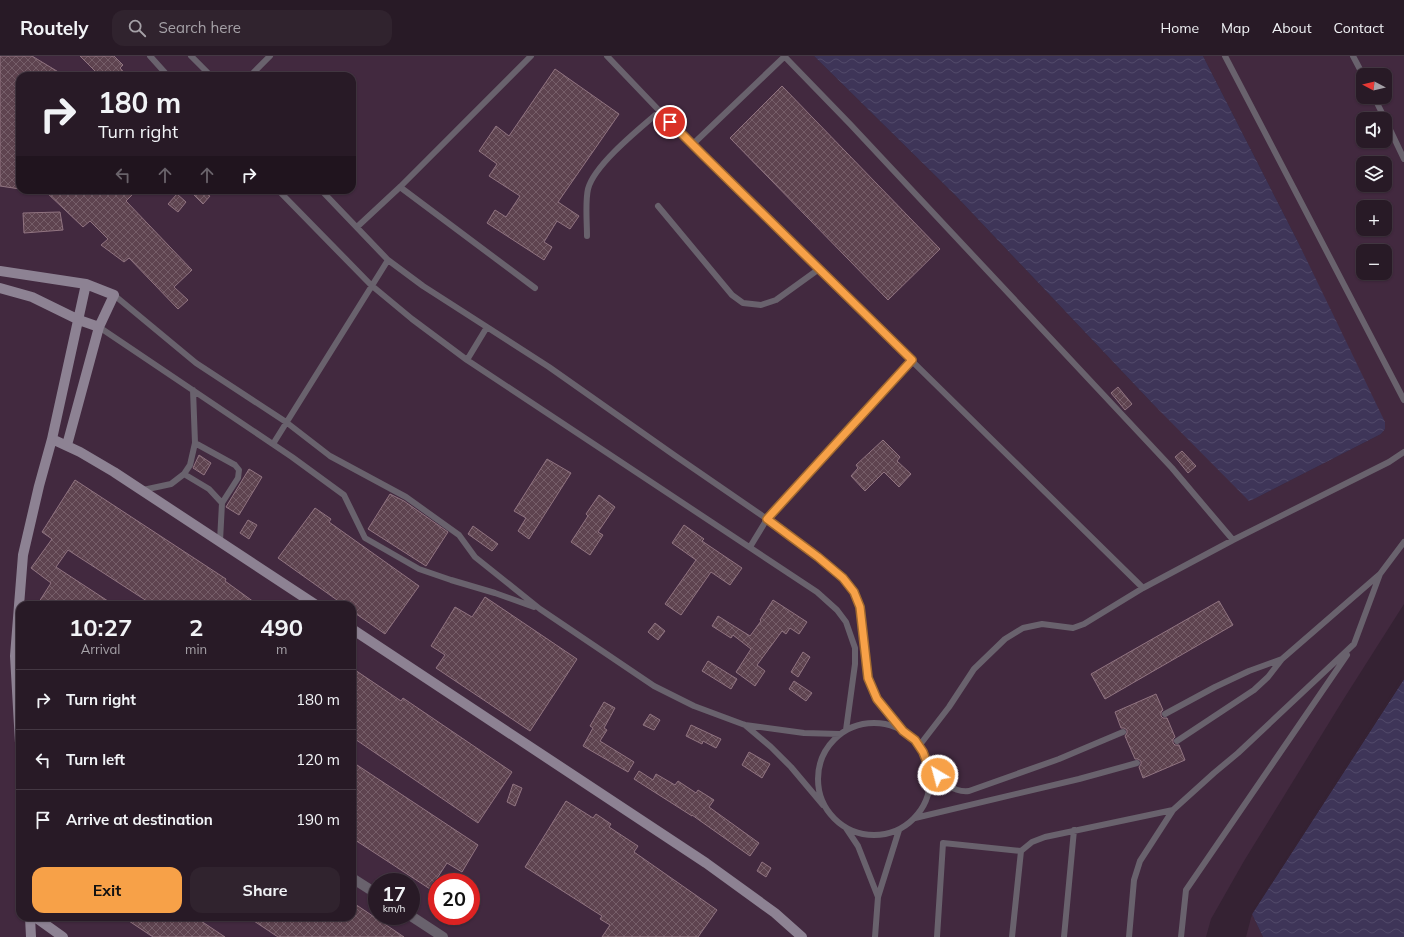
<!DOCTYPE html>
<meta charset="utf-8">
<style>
:root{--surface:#281a26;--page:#30232e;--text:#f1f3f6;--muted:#a5a1a7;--line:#443843;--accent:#f7a148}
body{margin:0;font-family:Mulish,sans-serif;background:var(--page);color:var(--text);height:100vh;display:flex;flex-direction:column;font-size:15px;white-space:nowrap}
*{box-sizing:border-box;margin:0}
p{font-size:13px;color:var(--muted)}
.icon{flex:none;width:22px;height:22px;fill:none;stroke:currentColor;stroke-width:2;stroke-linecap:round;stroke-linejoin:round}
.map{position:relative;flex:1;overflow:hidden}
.drawer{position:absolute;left:16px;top:545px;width:340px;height:320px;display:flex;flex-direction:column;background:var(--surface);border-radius:12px;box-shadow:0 1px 3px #0004,0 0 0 1px var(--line)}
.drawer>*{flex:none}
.banner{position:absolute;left:16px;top:16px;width:340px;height:122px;border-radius:12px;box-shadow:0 1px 3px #0004,0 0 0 1px var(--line);background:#281a26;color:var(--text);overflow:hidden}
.needle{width:26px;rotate:277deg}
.tools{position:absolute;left:1356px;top:12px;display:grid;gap:8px}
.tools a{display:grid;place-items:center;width:36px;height:36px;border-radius:8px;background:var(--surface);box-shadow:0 1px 3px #0004,0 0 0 1px var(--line);font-size:20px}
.speed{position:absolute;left:368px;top:817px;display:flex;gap:8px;font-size:20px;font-weight:700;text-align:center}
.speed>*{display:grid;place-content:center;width:52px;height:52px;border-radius:50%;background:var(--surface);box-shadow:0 1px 3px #0004,0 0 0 1px var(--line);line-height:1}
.speed small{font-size:10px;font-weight:400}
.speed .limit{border:6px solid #d22;background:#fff;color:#111}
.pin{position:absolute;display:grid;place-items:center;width:34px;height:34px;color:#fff;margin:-17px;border:2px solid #fff;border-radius:50%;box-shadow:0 1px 4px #0007}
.me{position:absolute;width:44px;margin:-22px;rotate:323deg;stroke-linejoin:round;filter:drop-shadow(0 0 3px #0008)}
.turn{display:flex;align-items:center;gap:14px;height:84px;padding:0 16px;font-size:18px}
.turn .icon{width:52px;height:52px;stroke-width:2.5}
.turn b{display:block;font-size:28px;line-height:34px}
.lanes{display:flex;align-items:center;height:38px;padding:0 16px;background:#0003;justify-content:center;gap:20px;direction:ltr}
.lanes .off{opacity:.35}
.eta{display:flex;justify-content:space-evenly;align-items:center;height:68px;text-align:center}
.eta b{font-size:24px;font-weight:700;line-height:28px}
.primary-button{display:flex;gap:8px;margin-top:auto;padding:8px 16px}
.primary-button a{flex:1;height:46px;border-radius:12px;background:var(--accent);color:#111;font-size:16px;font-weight:700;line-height:46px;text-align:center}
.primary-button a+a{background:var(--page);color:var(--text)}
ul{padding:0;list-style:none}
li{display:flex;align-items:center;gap:12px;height:60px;padding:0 16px;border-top:1px solid var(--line)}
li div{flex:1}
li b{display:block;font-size:15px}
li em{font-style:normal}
header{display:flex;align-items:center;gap:24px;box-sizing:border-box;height:56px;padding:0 20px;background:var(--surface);border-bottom:1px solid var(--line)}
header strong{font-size:19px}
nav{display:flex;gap:22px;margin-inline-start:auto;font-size:14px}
.search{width:280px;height:36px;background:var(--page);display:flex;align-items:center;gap:10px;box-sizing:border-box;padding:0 14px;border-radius:12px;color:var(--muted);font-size:15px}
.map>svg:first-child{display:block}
.built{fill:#42293f;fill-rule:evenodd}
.water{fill:url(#water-waves)}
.pier{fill:#352233}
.building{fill:url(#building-cross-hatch);stroke:#917481}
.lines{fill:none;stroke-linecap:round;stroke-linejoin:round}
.service{stroke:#69626d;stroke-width:6}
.minor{stroke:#69626d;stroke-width:10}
.secondary{stroke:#8d8293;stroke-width:10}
.route-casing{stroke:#a1692f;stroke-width:10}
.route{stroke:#f7a148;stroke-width:7}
</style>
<header>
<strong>Routely</strong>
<div class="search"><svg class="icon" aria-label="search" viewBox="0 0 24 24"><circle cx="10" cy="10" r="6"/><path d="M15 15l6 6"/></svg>Search here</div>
<nav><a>Home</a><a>Map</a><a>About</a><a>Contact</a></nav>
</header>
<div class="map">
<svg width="1404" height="881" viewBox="0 0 1404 881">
<defs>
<pattern id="water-waves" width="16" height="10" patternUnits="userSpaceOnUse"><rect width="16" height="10" fill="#3e3558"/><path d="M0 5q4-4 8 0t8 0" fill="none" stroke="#514969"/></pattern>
<pattern id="building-cross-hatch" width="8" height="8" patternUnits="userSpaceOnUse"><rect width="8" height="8" fill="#5e434f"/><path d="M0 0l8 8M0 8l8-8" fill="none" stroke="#765e69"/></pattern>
</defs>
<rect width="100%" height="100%" fill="#352233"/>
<path class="built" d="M 0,0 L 814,0 L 956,140 L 1152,347 L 1256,442 L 1381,378 L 1385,373 L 1298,186 L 1203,0 L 1404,0 L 1404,548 L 1343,644 L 1244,805 L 1211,863 L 1206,881 L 0,881 ZM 1363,19 L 1385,19 L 1385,41 L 1363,41 ZM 20,20 L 352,20 L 352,134 L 20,134 ZM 1363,63 L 1385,63 L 1385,85 L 1363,85 ZM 1363,107 L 1385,107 L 1385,129 L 1363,129 ZM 1363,151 L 1385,151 L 1385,173 L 1363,173 ZM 1363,195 L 1385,195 L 1385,217 L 1363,217 ZM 20,549 L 352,549 L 352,861 L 20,861 ZM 377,826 L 411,826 L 411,860 L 377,860 ZM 437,826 L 471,826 L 471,860 L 437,860 Z
M 1252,858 L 1263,881 L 1246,881 Z"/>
<path class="water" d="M 814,0 L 1203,0 L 1298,186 L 1385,366 L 1385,373 L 1381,378 L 1256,442 L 1249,445 L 1152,347 L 956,140 Z
M 1404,623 L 1404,881 L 1263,881 L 1252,858 Z"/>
<path class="pier" d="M 1402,621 L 1404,621 L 1404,623 L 1252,858 L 1251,861 L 1251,857 Z"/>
<path class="building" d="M 0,0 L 32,0 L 65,20 L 20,20 L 20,133 L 0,130 Z
M 80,0 L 114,0 L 123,9 L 120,12 L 127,20 L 100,20 Z
M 555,13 L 619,58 L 558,146 L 579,160 L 570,173 L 557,165 L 544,186 L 552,191 L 544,204 L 487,167 L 495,154 L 506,161 L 520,140 L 489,120 L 497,108 L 479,95 L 496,70 L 509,80 Z
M 782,30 L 940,193 L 888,244 L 730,82 Z
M 44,134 L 137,134 L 126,145 L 192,214 L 174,231 L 188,244 L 178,253 L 129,202 L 124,206 L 101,189 L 108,183 L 90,165 L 83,171 Z
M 189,134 L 213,134 L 208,139 L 210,140 L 203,148 Z
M 177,138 L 186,146 L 178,156 L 168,148 Z
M 60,156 L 63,174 L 24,177 L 23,157 Z
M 1118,331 L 1132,348 L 1125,354 L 1111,337 Z
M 883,384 L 900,401 L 897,405 L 911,418 L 899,431 L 884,416 L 865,435 L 851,420 L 858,412 L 856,409 Z
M 1182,395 L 1196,410 L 1188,417 L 1175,401 Z
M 199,399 L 211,407 L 204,419 L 193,412 Z
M 547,403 L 571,417 L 529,483 L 518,475 L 526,462 L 514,455 Z
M 249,413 L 262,421 L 239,459 L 226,451 Z
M 75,424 L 226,523 L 225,525 L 258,549 L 153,549 L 68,494 L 56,511 L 114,549 L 37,549 L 51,527 L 31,512 L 52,483 L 42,476 Z
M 390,438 L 404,445 L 448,476 L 426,510 L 368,473 Z
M 599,439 L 615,451 L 598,476 L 603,479 L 590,499 L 571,486 L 588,460 L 586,458 Z
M 315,452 L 331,463 L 329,466 L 419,530 L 385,578 L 352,555 L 352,549 L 344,549 L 278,502 Z
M 248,464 L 257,469 L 249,483 L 240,477 Z
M 684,469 L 704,483 L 702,485 L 742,512 L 730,529 L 711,516 L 681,559 L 665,548 L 696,504 L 672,487 Z
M 473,470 L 498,488 L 492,495 L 468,478 Z
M 485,541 L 577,603 L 530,675 L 436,612 L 445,599 L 431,590 L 455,551 L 472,561 Z
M 773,544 L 807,566 L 799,578 L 790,572 L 786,578 L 782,575 L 757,609 L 765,615 L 755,630 L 736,616 L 751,593 L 733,579 L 731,582 L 712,570 L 718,560 L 750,580 L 761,565 L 760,564 Z
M 1219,545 L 1233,569 L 1105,643 L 1091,618 Z
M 655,567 L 665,575 L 658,584 L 648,576 Z
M 803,596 L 810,601 L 798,621 L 791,616 Z
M 708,605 L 737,623 L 731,633 L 702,615 Z
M 352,612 L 401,645 L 403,642 L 512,716 L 478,767 L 352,681 Z
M 794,625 L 812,637 L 806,645 L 789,633 Z
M 1156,638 L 1163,654 L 1161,656 L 1161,660 L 1163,662 L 1167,662 L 1175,681 L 1173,683 L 1173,687 L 1175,689 L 1179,689 L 1185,704 L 1143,722 L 1139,711 L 1141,708 L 1141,705 L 1138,703 L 1135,703 L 1125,680 L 1127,677 L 1127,674 L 1124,672 L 1121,672 L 1115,656 Z
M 604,646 L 615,652 L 604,672 L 607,674 L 600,685 L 634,706 L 628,716 L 583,690 L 593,672 L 590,670 Z
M 650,658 L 660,664 L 654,674 L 643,669 Z
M 691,669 L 721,683 L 716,692 L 703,685 L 702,688 L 686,680 Z
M 749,696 L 770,708 L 762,722 L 742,709 Z
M 357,709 L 478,789 L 462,816 L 447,807 L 430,833 L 352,782 L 352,716 Z
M 639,715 L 653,724 L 656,718 L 675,729 L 678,725 L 696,737 L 698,734 L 714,744 L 709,751 L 759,787 L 750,800 L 692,759 L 692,760 L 634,723 Z
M 513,728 L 522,732 L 515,750 L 507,746 Z
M 566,745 L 593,762 L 596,758 L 611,768 L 609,771 L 638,790 L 634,796 L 717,854 L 698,881 L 602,881 L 610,869 L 600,863 L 602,860 L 525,811 Z
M 762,806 L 771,812 L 766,821 L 757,815 Z
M 352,846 L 404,881 L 278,881 L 248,861 L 352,861 Z
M 123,861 L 195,861 L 225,881 L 153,881 Z"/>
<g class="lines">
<path class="service" d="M 150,0 L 168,20
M 191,0 L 211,20
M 607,0 L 692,89 L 1143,532 L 1233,484 L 1389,406 L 1404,396
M 784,0 L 850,68 L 1172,412 L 1233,484
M 1225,0 L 1404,344
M 1353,0 L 1363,19
M 250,20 L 270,0
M 1374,41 L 1385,63
M 1385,63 L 1404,103
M 692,89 L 785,0
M 400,131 L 535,232
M 278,134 L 371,229 L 412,263 L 467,304 L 817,536 L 837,554 L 846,566 L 855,592 L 855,608 L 846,674
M 321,134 L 388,204 L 423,230 L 549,311 L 674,399 L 767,463 L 818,501 L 843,522 L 854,536 L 860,551 L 868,622 L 877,643 L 903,675
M 658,150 L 732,239 L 743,247 L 761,249 L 776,244 L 819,213
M 357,171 L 400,131 L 531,0
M 587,180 C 587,166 585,146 588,133 C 594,109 640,72 660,55
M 114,239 L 196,307 L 286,366 L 330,400 L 406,441 L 459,479 L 475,501 L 540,553 L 654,630 L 694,650 L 745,669 L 804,677 L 840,678
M 99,271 L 292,401 L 344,439 L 365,482 L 419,513 L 451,524 L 495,537 L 534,551
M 467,304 L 487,271
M 195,387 L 235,409 L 239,414 L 238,422 L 222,447
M 273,388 L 388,204
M 184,418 L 209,433 L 222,447 L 220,485
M 143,434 L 171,428 L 184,418 L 190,409 L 195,387 L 193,334
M 750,491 L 767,463 L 911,304
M 1165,658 L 1215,631 L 1249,615 L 1282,603
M818 723a56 56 0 1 1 112 0a56 56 0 1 1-112 0Z
M 745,669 L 771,691 L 791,711 L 823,749
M 1177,685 L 1254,634 L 1268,621 L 1282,603 L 1380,518 L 1404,486
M 919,690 L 949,651 L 974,613 L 1005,583 L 1023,572 L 1042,568 L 1073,572 L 1084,568 L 1143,532
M 928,709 C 940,722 950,737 969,735 L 1059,703 L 1123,676
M 915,762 L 1079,723 L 1137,707
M 846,772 L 858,790 L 878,841
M 875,881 L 878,841 L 899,774
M 937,881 L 943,787 L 1021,795
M 1012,881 L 1021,795 L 1032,786 L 1045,781 L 1173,754 L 1214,717 L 1238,697 L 1354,588 L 1380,518
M 1064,881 L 1074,774
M 1129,881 L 1134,824 L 1140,805 L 1173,754
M 1181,881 L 1186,834 L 1347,599"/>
<path class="minor" d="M 352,822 L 377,838
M 411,860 L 443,881"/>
<path class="secondary" d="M 0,215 L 86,228 L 114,239 L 99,271 L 67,389
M 0,232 L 32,241 L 79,264 L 99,271
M 52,383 L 80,396 L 114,416 L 316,549
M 352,573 L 706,807 L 775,857 L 802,881
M 20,687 L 15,600 L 23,499 L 39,430 L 52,383 L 86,228
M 30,861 L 31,881
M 35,861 L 63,881"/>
</g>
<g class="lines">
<defs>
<path id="route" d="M 670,66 L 703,99 L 912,304 L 767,463 L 818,501 L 843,522 L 854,536 L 860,551 L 868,622 L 877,643 L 903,675 L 915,684 L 923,696 L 928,709 L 938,719"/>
</defs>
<use href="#route" class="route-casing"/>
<use href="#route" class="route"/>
</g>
</svg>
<div class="tools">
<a><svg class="needle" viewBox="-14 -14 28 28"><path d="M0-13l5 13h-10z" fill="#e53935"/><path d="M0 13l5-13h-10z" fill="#a5a1a7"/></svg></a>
<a><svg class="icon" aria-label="sound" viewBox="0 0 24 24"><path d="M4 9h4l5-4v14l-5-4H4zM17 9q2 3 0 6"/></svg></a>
<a><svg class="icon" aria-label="layers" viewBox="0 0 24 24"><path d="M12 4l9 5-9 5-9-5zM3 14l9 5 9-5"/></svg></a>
<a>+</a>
<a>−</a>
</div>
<div class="speed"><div>17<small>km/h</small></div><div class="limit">20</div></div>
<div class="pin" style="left:670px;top:66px;background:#d93025"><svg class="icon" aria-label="arrive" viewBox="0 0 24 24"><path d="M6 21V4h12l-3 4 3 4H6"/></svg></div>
<svg class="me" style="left:938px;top:719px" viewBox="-20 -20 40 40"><circle r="17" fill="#f7a148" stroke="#fff" stroke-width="3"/><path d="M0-11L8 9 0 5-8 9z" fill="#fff"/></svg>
<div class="banner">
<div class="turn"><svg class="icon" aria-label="right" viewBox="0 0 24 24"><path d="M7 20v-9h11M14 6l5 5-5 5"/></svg><div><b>180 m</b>Turn right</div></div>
<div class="lanes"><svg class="icon off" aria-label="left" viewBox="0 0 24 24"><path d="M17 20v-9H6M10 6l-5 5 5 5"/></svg><svg class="icon off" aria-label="ahead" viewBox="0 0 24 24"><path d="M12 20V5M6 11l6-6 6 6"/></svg><svg class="icon off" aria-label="ahead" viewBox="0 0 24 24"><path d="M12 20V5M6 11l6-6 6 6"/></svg><svg class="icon" aria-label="right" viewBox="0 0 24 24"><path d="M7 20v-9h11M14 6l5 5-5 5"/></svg></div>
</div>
<section class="drawer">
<div class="eta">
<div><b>10:27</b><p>Arrival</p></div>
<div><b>2</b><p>min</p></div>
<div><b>490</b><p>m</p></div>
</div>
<ul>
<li><svg class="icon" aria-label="right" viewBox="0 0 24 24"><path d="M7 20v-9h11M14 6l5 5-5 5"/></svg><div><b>Turn right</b></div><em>180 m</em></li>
<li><svg class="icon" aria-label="left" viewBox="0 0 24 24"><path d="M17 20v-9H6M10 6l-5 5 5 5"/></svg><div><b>Turn left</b></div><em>120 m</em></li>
<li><svg class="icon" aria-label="arrive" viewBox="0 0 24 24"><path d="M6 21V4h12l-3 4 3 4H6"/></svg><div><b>Arrive at destination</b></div><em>190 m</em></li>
</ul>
<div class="primary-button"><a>Exit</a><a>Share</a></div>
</section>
</div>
